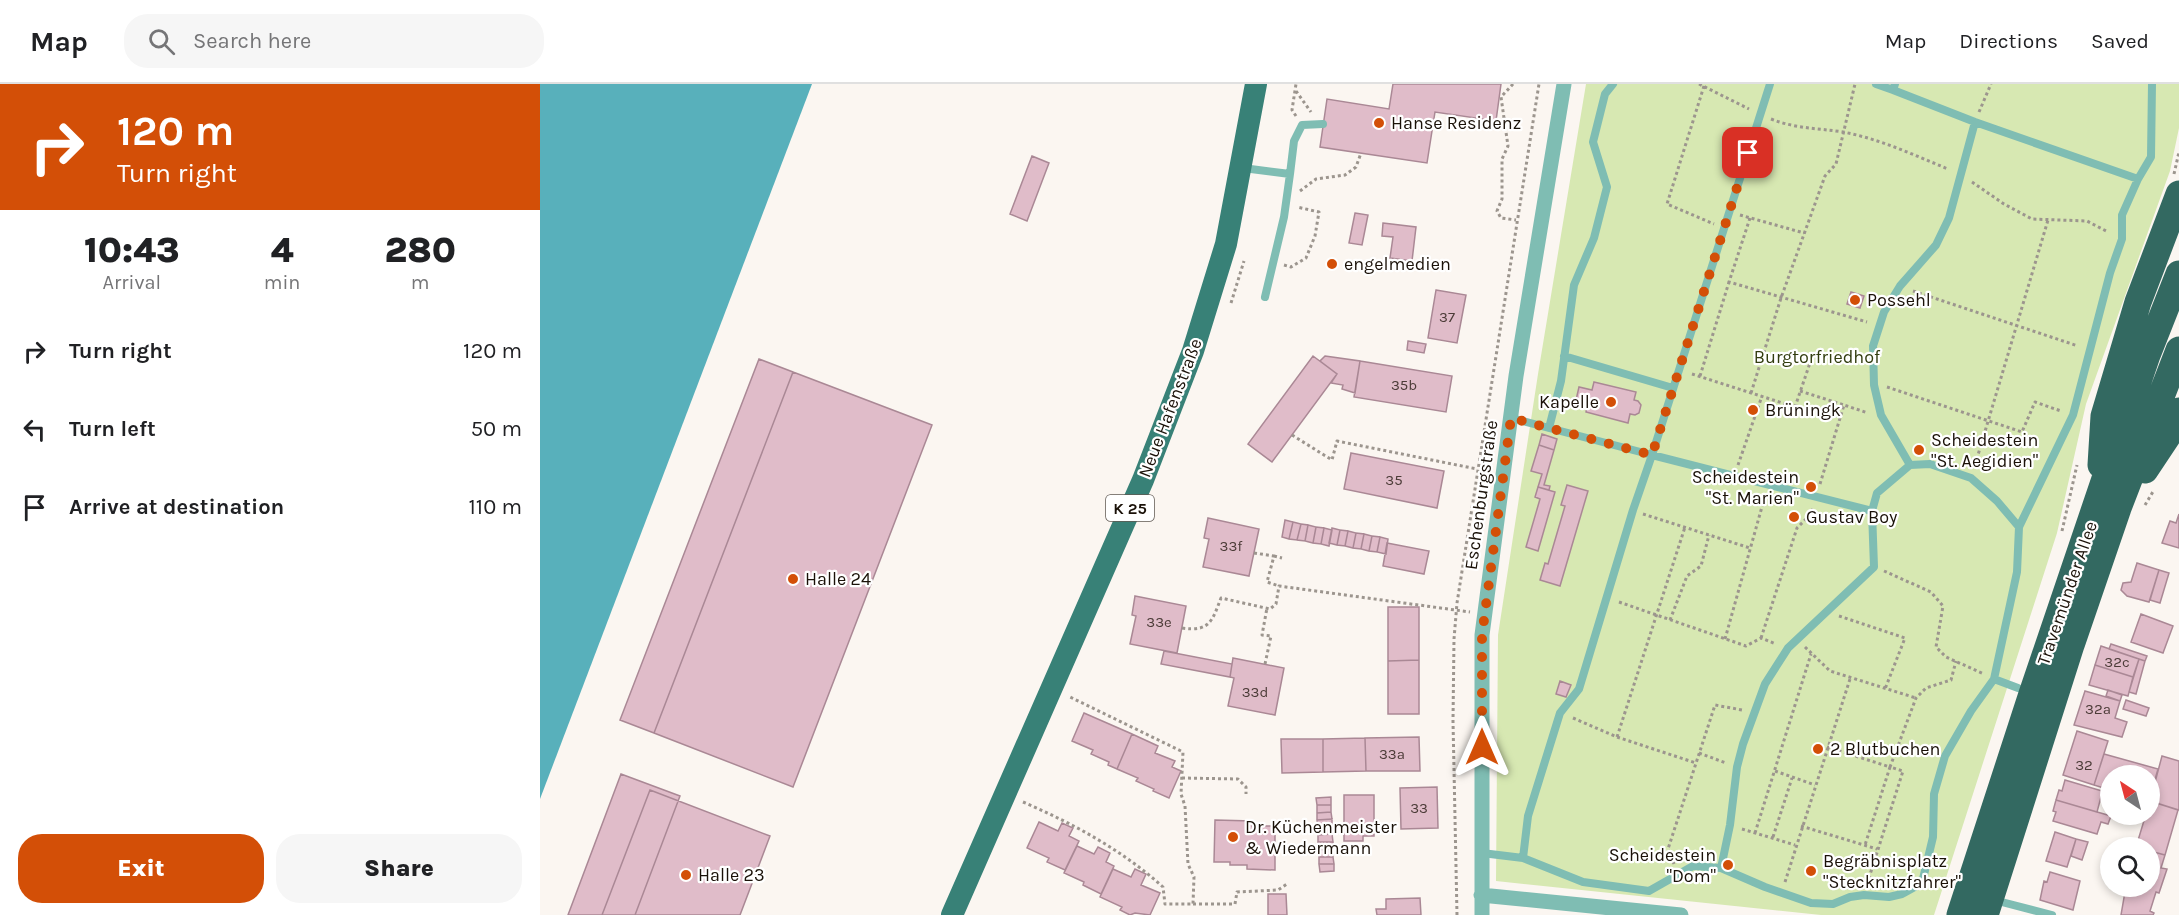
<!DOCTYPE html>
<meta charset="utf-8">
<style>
:root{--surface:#fff;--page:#f6f6f6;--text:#202124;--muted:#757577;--line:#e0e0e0;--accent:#d34f07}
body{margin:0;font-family:Karla,sans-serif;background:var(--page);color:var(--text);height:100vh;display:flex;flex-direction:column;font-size:22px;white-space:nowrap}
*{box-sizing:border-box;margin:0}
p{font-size:20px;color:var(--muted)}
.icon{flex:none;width:33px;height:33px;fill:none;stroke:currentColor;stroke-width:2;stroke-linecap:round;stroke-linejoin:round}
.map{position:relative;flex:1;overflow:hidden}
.sheet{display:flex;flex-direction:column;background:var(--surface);width:540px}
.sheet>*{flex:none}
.top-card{background:#d34f07;color:#fff;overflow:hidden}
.needle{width:39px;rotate:324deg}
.buttons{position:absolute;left:1560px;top:681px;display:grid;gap:12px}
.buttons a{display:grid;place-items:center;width:60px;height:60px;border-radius:50%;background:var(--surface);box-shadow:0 3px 9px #0003;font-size:30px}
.pin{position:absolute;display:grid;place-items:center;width:51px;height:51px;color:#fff;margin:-26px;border-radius:12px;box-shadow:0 3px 9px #0006}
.me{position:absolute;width:66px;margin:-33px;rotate:0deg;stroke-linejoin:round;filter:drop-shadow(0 0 4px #0008)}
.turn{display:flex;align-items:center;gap:21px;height:126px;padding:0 18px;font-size:27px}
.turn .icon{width:78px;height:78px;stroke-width:2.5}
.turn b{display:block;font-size:42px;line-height:51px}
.eta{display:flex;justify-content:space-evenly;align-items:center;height:102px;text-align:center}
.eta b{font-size:36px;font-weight:800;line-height:42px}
.cta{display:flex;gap:12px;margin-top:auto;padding:12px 18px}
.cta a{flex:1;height:69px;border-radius:24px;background:var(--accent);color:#fff;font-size:24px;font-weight:800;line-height:69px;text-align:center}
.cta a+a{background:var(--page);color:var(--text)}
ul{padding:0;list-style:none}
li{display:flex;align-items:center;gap:18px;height:78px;padding:0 18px}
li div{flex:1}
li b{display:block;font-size:22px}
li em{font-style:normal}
header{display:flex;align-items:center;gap:36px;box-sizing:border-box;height:84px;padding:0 30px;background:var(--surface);border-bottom:2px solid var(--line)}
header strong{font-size:28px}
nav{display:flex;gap:33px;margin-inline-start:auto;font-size:21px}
.search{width:420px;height:54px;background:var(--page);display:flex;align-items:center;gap:15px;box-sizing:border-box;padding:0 21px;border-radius:24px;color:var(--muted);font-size:22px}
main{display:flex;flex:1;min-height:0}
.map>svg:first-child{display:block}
.green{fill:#d7e8b2}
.water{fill:#58b0bb}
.building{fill:#e0bcc9;stroke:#aa8895;stroke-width:1.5}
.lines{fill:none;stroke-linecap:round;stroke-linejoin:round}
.path{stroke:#9c958e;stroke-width:3;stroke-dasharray:3 3;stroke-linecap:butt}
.lane{stroke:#7fbdb3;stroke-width:8}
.street{stroke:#7fbdb3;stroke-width:15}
.primary{stroke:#388177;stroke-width:22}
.highway{stroke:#336961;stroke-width:27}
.route{stroke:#d34f07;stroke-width:10;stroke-dasharray:0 18}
.poi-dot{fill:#d34f07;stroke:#fff;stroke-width:2}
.labels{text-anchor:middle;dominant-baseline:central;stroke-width:4.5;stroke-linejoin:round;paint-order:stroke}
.number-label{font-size:15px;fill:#4c3c38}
.shield{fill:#fff;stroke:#5f5852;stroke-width:1.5}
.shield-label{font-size:16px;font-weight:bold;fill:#1a1108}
.poi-label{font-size:18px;fill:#1a1108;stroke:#fff;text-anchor:start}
.park-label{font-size:18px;fill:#323d0f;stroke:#fff}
.street-label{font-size:18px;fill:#1a1108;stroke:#fff}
</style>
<header>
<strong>Map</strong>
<div class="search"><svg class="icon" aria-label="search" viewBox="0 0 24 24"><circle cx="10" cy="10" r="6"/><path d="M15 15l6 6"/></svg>Search here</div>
<nav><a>Map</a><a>Directions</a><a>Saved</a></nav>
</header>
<main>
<section class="sheet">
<div class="top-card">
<div class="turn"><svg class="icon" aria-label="right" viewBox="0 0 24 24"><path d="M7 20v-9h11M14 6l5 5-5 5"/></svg><div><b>120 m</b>Turn right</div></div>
</div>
<div class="eta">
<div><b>10:43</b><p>Arrival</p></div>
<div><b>4</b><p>min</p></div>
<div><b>280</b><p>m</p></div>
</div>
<ul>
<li><svg class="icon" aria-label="right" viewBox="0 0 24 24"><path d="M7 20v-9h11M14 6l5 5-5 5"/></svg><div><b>Turn right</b></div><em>120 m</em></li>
<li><svg class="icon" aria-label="left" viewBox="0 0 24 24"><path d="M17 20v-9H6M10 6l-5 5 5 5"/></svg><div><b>Turn left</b></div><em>50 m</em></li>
<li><svg class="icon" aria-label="arrive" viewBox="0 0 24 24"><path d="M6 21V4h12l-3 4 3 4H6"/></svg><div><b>Arrive at destination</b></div><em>110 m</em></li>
</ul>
<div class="cta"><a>Exit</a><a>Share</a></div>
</section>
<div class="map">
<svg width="1639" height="831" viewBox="0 0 1639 831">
<rect width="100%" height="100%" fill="#fbf6f1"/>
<path class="green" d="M 1046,0 L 1639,0 L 1639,44 L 1630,87 L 1546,320 L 1517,449 L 1394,831 L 1281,831 L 956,797 L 958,551 L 998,290 Z"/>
<path class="water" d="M 0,0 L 272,0 L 0,715 Z"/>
<path class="building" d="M 853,0 L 961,0 L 956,37 L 895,28 L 887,79 L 780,63 L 787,15 L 849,25 Z
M 492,72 L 509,79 L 487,137 L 470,130 Z
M 815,129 L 828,131 L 822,161 L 809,159 Z
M 843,139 L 876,143 L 872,177 L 850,174 L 853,153 L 842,152 Z
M 896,206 L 926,211 L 917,259 L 888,254 Z
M 1311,208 L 1324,212 L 1320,224 L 1307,220 Z
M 868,257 L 886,260 L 884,269 L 867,266 Z
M 773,272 L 797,290 L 732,378 L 708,360 Z
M 785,272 L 820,277 L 815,309 L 802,305 L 803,301 L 791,299 L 797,290 L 780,277 Z
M 219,275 L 253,288 L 114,649 L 80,636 Z
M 820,277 L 912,292 L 906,328 L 814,313 Z
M 253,288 L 392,341 L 253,703 L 114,649 Z
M 1054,298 L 1096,308 L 1094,316 L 1098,317 L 1101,321 L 1099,329 L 1095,331 L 1090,330 L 1088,339 L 1046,328 L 1048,319 L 1036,316 L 1039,303 L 1052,306 Z
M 1002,350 L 1017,355 L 1014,366 L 999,361 Z
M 999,361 L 1014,366 L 1004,401 L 1010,402 L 1009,406 L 998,403 L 1002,390 L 991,387 Z
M 811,369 L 904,387 L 897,424 L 804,405 Z
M 1027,401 L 1048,407 L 1020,502 L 1000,496 L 1005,479 L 1008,480 L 1025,422 L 1021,421 Z
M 998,403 L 1015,408 L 998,467 L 986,463 L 1000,415 L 995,413 Z
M 1639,430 L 1639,464 L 1622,459 L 1630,437 L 1636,439 Z
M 668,434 L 719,445 L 709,492 L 663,483 L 669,455 L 664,454 Z
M 745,436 L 753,438 L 749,455 L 742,453 Z
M 753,438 L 761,440 L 757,456 L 749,455 Z
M 761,440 L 768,441 L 765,457 L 757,456 Z
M 768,441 L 776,443 L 773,459 L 765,457 Z
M 776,443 L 784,444 L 781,460 L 773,459 Z
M 784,444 L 792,446 L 789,462 L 781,460 Z
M 792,444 L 800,446 L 797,461 L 789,459 Z
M 800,446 L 808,447 L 805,462 L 797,461 Z
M 808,447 L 816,449 L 813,464 L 805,462 Z
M 816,449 L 824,450 L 821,465 L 813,464 Z
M 824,450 L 832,452 L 829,467 L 821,465 Z
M 832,452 L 840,453 L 837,468 L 829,467 Z
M 840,453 L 848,455 L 846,470 L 837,468 Z
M 847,459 L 889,467 L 884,490 L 843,482 Z
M 1597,479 L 1619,486 L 1609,518 L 1587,512 L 1581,506 L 1583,499 L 1591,498 Z
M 1619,486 L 1629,489 L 1620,519 L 1610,516 Z
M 595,512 L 646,522 L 637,569 L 590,560 L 596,532 L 592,531 Z
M 848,523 L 879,523 L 879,576 L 848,577 Z
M 1601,530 L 1633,542 L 1623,569 L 1591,558 Z
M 1571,560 L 1607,572 L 1605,577 L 1569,565 Z
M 1561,562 L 1599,575 L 1593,593 L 1555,581 Z
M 624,567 L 692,580 L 690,593 L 621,580 Z
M 693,574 L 744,584 L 735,631 L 688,622 L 694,594 L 690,593 Z
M 1599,575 L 1605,577 L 1596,610 L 1589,608 Z
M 879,576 L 879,630 L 848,630 L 848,577 Z
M 1555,581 L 1593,593 L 1588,612 L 1549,601 Z
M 1020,597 L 1031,601 L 1026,613 L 1016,610 Z
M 1568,606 L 1582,611 L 1580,617 L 1566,612 Z
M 1545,607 L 1580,617 L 1575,634 L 1587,638 L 1582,653 L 1534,641 Z
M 1586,616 L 1609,624 L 1606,632 L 1583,625 Z
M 544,629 L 592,650 L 577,685 L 568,681 L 569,678 L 551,670 L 553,666 L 532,657 Z
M 1537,647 L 1568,657 L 1554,701 L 1523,691 Z
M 592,650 L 618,662 L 615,669 L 635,677 L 632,683 L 641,687 L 629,714 L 613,707 L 614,705 L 596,697 L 598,694 L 577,685 Z
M 879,653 L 880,687 L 826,687 L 825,654 Z
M 825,654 L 826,687 L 783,688 L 783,655 Z
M 741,655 L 783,655 L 783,688 L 742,689 Z
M 1564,670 L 1618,685 L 1610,713 L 1610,692 L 1570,692 L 1570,706 L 1554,701 Z
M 1622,672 L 1639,677 L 1639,726 L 1610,717 Z
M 81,690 L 140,712 L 95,831 L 28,831 Z
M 1525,696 L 1562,707 L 1562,704 L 1570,706 L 1570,715 L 1561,713 L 1557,728 L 1516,716 L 1519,706 L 1522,707 Z
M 897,703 L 898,744 L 861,745 L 860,704 Z
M 110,706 L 230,752 L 200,831 L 62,831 Z
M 804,711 L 834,711 L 834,752 L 823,752 L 823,757 L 804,757 Z
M 791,713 L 791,721 L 777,721 L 776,714 Z
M 1516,716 L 1571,732 L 1568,740 L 1561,738 L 1557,750 L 1513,737 L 1516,728 L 1513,727 Z
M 1610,717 L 1638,726 L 1625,771 L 1610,767 L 1610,764 L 1596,763 L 1606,730 L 1610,730 Z
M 777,721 L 791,721 L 791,728 L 777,729 Z
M 791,728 L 792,735 L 777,736 L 777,729 Z
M 792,735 L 792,743 L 778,744 L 777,736 Z
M 675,736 L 712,737 L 712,742 L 735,742 L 735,786 L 707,785 L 707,781 L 690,781 L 690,778 L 674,778 Z
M 499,738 L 518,747 L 522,739 L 533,744 L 529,752 L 539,757 L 525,786 L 507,778 L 509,774 L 487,764 Z
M 792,743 L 792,750 L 778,751 L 778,744 Z
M 1515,748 L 1536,755 L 1527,783 L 1506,777 Z
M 792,750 L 793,758 L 778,758 L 778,751 Z
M 1536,755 L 1548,758 L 1542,776 L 1531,772 Z
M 778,758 L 793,758 L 793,765 L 779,766 Z
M 537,762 L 554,770 L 558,763 L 570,769 L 566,778 L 574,782 L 561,810 L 543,801 L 544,798 L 524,789 Z
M 793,765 L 793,773 L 779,773 L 779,766 Z
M 1610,767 L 1625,771 L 1621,784 L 1627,785 L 1619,809 L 1616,808 L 1610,827 L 1614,829 L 1613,831 L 1581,831 L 1586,802 L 1610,802 Z
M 779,773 L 793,773 L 794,780 L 779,780 Z
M 779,780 L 794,780 L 794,787 L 780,788 Z
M 573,785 L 591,793 L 595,785 L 606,790 L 601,801 L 620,809 L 610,831 L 595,829 L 590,831 L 580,826 L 582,823 L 560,813 Z
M 1510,788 L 1540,797 L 1533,826 L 1500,816 L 1504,797 L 1507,798 Z
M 728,810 L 746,810 L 747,831 L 728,831 Z
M 880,814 L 881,831 L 837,831 L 836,825 L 846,825 L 846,815 Z"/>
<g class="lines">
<path class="path" d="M 973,0 L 961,13 L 968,62 L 962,75 L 962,115 L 957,127 L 961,134 L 976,136
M 1159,0 L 1209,25
M 1164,2 L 1127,120 L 1174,140
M 756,7 L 771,28
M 1439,28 L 1451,0
M 756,32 L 752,26 L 756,0
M 1231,35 C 1257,45 1277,44 1303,48 C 1340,55 1374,71 1408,85
M 1634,90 L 1639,68
M 1432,98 L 1464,120 L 1492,135 L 1547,137 L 1568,148
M 760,107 L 776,95 L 805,91 L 816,83 L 821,69
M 1200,131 L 1264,149
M 1210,134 L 1189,198 L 1327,238
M 744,181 L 751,183 L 766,174 L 775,152 L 779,128 L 757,123
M 1373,207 L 1538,262
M 691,219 L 704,177
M 1152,290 L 1255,323 L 1272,273
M 1160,292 L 1189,198
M 1347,303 L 1482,348 L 1495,318 L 1521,327
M 1260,307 L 1304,321
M 1211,309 L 1241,214 L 1285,92 L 1296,80 L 1315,0
M 752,351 L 792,376 L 797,357 L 937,385
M 1198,381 L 1222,312
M 1435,381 L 1508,136
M 1280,400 L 1304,321 L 1328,329
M 1605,421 L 1614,406
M 1103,430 L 1210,464
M 1522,447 L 1537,381
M 714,469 L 734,472 L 727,498 L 739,502
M 734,472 L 742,474
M 1344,487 L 1391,508 L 1403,522 L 1396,563 L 1406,573 L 1444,590
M 1079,518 L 1206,562 L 1221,554 L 1236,560
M 1299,532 L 1365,554 L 1345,605
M 1130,536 L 1147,492 L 1161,482 L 1169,451
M 642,544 C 670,548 672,537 681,514 L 730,525 L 736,520 L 739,502 L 930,528
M 1221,554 L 1257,444 L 1271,430 L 1273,424
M 1185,555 L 1225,412
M 1265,563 L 1290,587 L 1376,614
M 725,580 L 731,552 L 722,551 L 727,524
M 1033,634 L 1077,653 L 1156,679
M 1077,653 L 1145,443
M 1287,663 L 1350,683 L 1325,761
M 1159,669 L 1186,679
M 1235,687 L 1275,701
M 642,694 L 698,695 L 706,703 L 706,710
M 483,718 C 534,740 582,766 623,803 L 625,820 L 653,820 L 654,793 L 648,780 L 645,722 L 641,710 L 643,668 L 530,613
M 1261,742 L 1337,765
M 1202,745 L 1255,761
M 1215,749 L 1271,570
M 1233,753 L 1252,694
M 1134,780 L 1128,765 L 1175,621 L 1202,626
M 1245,798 L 1310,595
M 1327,800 L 1363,687 L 1350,683 L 1376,614 L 1386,604 L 1411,596 L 1416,577
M 653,820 L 695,820 L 697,808 L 738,806 L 747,800
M 917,831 L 913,637 L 914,555 L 917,519 L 999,0"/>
<path class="lane" d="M 1336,0 L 1353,6 L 1355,0
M 1353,6 L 1435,38 L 1598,95
M 703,84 L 750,90 L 754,57 L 762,41 L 783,40
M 725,213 L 744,133 L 750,90
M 1024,272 L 1133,304
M 971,334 L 1009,344 L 1021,297 L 1034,201 L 1054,154 L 1067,103 L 1053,58 L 1065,10 L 1073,0
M 1009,344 L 1112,371 L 1230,0
M 1370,381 L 1341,331 L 1334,301 L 1333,262 L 1344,228 L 1360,202 L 1396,161 L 1409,134 L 1435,38
M 1332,427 L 1112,371 L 1093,426 L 1039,605 L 1020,629 L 988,732 L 983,774 L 1043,798 L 1109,807 L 1153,782 L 1181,784 L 1225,803 L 1271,819 L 1293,820 L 1310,813 L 1324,811 L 1349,813 L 1362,810 L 1382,799 L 1393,753 L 1394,710 L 1405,672 L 1431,627 L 1454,595
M 1479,443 L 1533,331 L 1570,189 L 1582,155 L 1582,131 L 1598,95 L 1611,73 L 1612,0
M 942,769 L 983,774
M 1181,784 L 1190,741 L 1197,683 L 1203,660 L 1225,600 L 1248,564 L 1334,483 L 1332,427 L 1337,409 L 1370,381 L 1390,380 L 1431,394 L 1457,417 L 1479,443 L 1477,488 L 1454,595 L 1478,604
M 1454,816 L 1512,831"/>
<path class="street" d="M 941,811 L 1141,831
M 942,831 L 942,551 L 976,292 L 1024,0"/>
<path class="primary" d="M 412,831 L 603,396 L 653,267 L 686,160 L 716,0"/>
<path class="highway" d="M 1561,381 L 1564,332 L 1598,218 L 1639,110
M 1605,386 L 1629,350 L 1639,327
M 1420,831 L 1492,610 L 1607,271 L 1639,190
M 1445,831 L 1531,561 L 1578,424 L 1639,266"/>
</g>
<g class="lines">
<path class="route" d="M 942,663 L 942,551 L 971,334 L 1112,371 L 1208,69"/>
</g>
<g class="poi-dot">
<circle cx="839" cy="39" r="6"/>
<circle cx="792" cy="180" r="6"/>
<circle cx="1315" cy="216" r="6"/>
<circle cx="1071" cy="318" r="6"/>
<circle cx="1213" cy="326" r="6"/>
<circle cx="1379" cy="366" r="6"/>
<circle cx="1271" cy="403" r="6"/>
<circle cx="1254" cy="433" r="6"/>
<circle cx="253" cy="495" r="6"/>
<circle cx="1278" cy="665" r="6"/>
<circle cx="693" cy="753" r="6"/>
<circle cx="1188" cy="781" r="6"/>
<circle cx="1271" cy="787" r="6"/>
<circle cx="146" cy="791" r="6"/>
</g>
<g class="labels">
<g class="number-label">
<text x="907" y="233">37</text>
<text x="864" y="301">35b</text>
<text x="854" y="396">35</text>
<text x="691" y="462">33f</text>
<text x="619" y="538">33e</text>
<text x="1577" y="578">32c</text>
<text x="715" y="608">33d</text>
<text x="1558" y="625">32a</text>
<text x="852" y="670">33a</text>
<text x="1544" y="681">32</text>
<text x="879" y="724">33</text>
</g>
<rect class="shield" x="566" y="411" width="48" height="26" rx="4.5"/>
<g class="shield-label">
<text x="590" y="424">K 25</text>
</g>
<g class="poi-label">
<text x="851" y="39">Hanse Residenz</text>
<text x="804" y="180">engelmedien</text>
<text x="1327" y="216">Possehl</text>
<text x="1059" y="318" text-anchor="end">Kapelle</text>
<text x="1225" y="326">Brüningk</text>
<text x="1391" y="356">Scheidestein<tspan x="1391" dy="21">"St. Aegidien"</tspan></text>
<text x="1259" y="393" text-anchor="end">Scheidestein<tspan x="1259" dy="21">"St. Marien"</tspan></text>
<text x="1266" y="433">Gustav Boy</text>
<text x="265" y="495">Halle 24</text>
<text x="1290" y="665">2 Blutbuchen</text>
<text x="705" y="743">Dr. Küchenmeister<tspan x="705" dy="21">&amp; Wiedermann</tspan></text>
<text x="1176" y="771" text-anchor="end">Scheidestein<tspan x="1176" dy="21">"Dom"</tspan></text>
<text x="1283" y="777">Begräbnisplatz<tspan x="1283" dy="21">"Stecknitzfahrer"</tspan></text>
<text x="158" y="791">Halle 23</text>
</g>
<g class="park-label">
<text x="1277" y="273">Burgtorfriedhof</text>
</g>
<g class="street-label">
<text transform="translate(630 324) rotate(-69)">Neue Hafenstraße</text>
<text transform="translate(941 411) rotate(-82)">Eschenburgstraße</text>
<text transform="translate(1527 509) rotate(-71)">Travemünder Allee</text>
</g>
</g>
</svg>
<div class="buttons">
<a><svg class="needle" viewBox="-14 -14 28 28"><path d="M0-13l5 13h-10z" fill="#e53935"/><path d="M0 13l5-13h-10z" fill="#757577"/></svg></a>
<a><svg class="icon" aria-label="search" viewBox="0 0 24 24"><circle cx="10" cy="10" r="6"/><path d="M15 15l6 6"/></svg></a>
</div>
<div class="pin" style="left:1208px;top:69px;background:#d93025"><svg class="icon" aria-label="arrive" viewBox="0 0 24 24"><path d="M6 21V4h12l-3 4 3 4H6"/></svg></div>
<svg class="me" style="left:942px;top:663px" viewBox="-20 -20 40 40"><path d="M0-17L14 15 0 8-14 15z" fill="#d34f07" stroke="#fff" stroke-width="4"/></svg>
</div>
</main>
